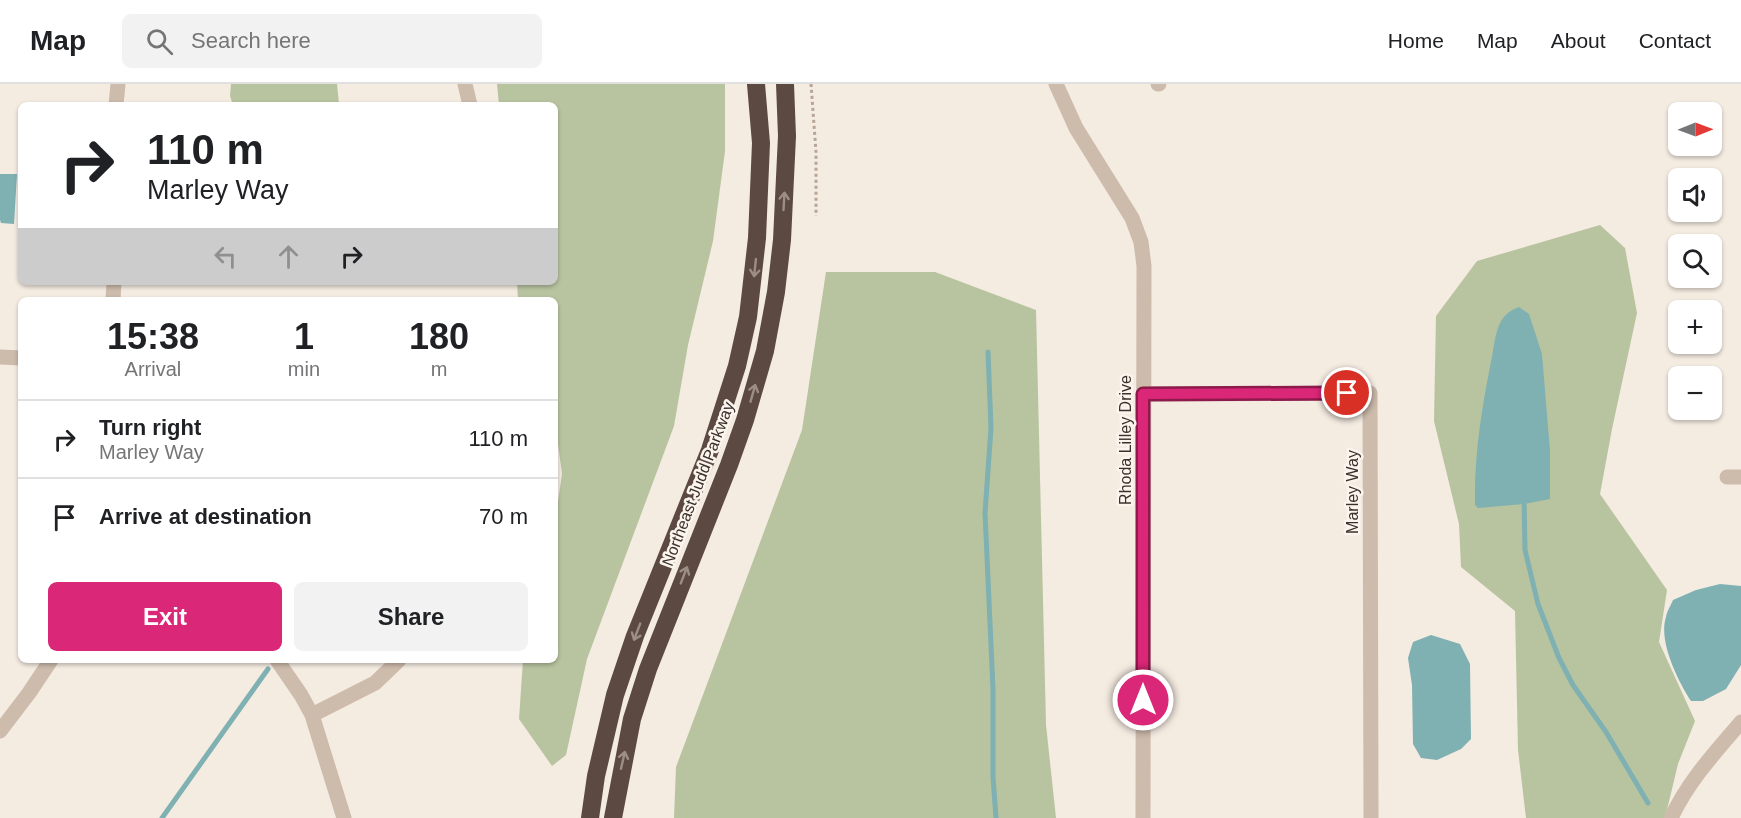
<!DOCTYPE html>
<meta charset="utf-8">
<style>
:root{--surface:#fff;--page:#f2f2f2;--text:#202124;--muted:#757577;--line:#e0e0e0;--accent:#db2777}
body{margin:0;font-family:Helvetica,sans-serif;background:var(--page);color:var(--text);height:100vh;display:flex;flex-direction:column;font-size:22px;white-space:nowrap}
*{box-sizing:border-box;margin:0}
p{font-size:20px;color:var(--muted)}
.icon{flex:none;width:33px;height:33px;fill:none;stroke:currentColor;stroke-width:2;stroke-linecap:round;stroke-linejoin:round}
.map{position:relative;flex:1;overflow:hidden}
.drawer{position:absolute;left:18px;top:213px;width:540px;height:366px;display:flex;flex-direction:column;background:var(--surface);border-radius:9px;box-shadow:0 2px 4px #0004}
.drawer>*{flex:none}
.banner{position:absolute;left:18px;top:18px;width:540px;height:183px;border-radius:9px;box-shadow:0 2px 4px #0004;background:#fff;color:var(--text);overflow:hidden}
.needle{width:39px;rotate:89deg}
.controls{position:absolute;left:1668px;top:18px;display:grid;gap:12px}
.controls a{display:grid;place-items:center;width:54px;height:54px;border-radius:9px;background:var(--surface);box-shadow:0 2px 4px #0004;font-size:30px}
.pin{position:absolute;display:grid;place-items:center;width:51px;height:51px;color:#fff;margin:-26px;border:3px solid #fff;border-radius:50%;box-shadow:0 2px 6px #0007}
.me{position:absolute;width:66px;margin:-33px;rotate:0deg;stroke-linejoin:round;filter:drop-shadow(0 0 4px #0008)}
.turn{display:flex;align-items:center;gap:21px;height:126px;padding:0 30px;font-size:27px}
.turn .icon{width:78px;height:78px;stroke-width:2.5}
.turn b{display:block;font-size:42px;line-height:51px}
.lanes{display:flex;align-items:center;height:57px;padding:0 30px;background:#0003;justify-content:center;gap:30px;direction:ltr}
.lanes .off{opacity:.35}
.eta{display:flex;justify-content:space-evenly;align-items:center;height:102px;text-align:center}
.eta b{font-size:36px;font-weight:700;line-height:42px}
.primary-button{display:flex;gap:12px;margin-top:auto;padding:12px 30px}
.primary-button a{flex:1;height:69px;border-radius:9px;background:var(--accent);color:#fff;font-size:24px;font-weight:700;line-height:69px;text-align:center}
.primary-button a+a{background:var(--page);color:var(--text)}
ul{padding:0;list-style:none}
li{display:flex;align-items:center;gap:18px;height:78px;padding:0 30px;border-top:2px solid var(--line)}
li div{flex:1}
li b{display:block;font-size:22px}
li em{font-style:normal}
header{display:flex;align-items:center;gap:36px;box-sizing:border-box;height:84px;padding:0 30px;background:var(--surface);border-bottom:2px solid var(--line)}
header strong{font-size:28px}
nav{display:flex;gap:33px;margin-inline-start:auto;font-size:21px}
.search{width:420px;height:54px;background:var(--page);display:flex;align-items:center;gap:15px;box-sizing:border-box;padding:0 21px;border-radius:9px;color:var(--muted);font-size:22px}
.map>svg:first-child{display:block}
.green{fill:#b8c4a0}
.water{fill:#7fb0b2}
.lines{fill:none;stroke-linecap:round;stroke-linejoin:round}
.stream{stroke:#7fb0b2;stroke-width:5}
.path{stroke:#b9a596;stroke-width:3;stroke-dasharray:3 3;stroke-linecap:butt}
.street{stroke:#cdbbac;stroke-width:15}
.highway{stroke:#5c4a42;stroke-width:18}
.oneway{stroke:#9c8e87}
.route-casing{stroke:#8e194d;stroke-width:15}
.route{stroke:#db2777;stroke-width:10}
.labels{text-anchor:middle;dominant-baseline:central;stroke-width:5;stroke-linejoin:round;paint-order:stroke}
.street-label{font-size:16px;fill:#3b302b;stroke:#fbf5ee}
</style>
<header>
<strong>Map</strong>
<div class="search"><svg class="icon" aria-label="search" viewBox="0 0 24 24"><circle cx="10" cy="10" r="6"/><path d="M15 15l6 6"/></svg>Search here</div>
<nav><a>Home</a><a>Map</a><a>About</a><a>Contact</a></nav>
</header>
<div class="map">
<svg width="1741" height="734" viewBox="0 0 1741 734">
<rect width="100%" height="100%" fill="#f4ebe1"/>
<path class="green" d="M 231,0 L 337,0 L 339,20 L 233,21 L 230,12 Z
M 497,0 L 725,0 L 725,67 L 713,157 L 688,261 L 674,342 L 587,575 L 566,671 L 552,682 L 519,635 L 523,576 L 555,576 L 555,438 L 562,390 L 555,337 L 555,216 L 518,216 L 517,198 L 555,198 L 555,21 L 499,21 Z
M 1600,141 L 1625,164 L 1637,229 L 1612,345 L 1600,410 L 1667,506 L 1659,558 L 1695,637 L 1678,680 L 1665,734 L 1526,734 L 1518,666 L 1515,527 L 1461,483 L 1459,440 L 1434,337 L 1436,232 L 1477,177 Z
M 826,188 L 935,188 L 1036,226 L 1046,641 L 1056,734 L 674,734 L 676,683 L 802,346 Z"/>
<path class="water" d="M 0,90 L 17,90 L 14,140 L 1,139 L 0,136 Z
M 1519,223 L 1529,230 L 1542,270 L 1550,367 L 1550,415 L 1524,420 L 1478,424 L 1475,421 C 1474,370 1482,322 1492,273 C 1494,261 1496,242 1504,233 C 1508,228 1513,225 1519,223 Z
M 1720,500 L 1741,502 L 1741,581 L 1726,605 L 1703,617 L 1691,617 C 1678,597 1658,557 1666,533 C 1667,527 1671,521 1673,516 L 1696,506 Z
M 1431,551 L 1460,560 L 1470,580 L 1471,655 L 1461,665 L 1437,676 L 1421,674 L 1413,660 L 1412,601 L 1408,574 L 1413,558 Z"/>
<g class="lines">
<path class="stream" d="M 988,268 L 991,344 L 985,429 L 993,605 L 993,693 L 996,734
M 1524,414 L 1525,466 L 1538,520 L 1559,574 L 1573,601 L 1606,648 L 1648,719
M 162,734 L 268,585"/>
<path class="path" d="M 811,0 L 816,68 L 816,132"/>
<path class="street" d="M 465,0 L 470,21
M 1056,0 L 1076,44 L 1132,134 L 1141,158 L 1144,182 L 1143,734
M 1158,0 L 1159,0
M 116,21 L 118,0
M 113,216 L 114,198
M 0,273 L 21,274
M 1143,310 L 1370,309 L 1371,734
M 1727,393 L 1741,393
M 277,576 L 301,611 L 312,631 L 344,734
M 312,631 L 375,599 L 399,576
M 0,647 L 29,609 L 51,576
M 1671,734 C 1689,696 1714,670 1741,638"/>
<path class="highway" d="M 590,734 L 596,692 L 615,611 L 635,552 L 710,366 L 737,282 L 748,233 L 757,154 L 761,59 L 756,0
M 613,734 L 632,635 L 648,585 L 729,381 L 745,336 L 765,267 L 776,208 L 782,156 L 787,52 L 785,0"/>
</g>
<defs><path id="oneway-shaft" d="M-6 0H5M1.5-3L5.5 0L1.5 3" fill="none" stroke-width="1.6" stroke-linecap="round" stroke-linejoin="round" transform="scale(1.5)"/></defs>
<g class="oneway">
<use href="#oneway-shaft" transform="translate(784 117) rotate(-87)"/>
<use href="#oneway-shaft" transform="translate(755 184) rotate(96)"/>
<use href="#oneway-shaft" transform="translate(753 309) rotate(-74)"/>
<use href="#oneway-shaft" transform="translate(684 491) rotate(-69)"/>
<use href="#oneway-shaft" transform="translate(637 548) rotate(111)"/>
<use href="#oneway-shaft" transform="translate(623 676) rotate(-77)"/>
</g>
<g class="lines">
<defs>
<path id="route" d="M 1143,616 L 1143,310 L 1347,309"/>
</defs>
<use href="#route" class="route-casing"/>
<use href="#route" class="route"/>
</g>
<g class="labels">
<g class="street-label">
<text transform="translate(1125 356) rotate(-90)">Rhoda Lilley Drive</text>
<text transform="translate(698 400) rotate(-69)">Northeast Judd Parkway</text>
<text transform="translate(1352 408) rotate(-90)">Marley Way</text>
</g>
</g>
</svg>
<div class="controls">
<a><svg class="needle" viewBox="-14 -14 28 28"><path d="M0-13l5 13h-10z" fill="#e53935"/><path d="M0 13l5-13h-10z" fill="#757577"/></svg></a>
<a><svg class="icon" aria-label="sound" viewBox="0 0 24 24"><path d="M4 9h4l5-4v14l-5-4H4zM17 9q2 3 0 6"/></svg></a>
<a><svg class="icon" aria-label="search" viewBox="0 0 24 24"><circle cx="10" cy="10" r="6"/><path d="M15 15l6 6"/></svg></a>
<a>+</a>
<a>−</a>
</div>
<div class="pin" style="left:1347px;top:309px;background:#d93025"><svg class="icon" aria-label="arrive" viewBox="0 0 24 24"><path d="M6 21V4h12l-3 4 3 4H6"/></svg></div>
<svg class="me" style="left:1143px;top:616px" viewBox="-20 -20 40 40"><circle r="17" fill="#db2777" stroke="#fff" stroke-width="3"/><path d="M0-11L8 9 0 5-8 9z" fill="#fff"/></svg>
<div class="banner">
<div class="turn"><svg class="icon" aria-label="right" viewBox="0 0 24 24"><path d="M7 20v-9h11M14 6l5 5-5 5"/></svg><div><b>110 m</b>Marley Way</div></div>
<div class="lanes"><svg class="icon off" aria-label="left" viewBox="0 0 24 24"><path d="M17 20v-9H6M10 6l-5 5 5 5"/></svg><svg class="icon off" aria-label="ahead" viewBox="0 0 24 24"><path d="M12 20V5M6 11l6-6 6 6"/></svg><svg class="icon" aria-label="right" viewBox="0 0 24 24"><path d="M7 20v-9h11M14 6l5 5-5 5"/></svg></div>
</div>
<section class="drawer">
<div class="eta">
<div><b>15:38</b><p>Arrival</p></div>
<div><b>1</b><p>min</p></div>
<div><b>180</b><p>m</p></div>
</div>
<ul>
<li><svg class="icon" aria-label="right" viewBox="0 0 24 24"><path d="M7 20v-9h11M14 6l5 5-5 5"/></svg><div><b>Turn right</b><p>Marley Way</p></div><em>110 m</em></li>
<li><svg class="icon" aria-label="arrive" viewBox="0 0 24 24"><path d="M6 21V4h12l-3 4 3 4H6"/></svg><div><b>Arrive at destination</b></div><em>70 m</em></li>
</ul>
<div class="primary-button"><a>Exit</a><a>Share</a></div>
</section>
</div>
